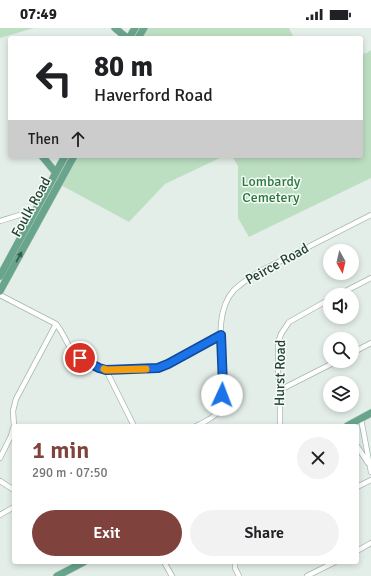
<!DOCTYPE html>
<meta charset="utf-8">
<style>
:root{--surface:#fff;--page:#f2f2f2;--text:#202124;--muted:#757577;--accent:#80423d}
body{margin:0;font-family:Signika,sans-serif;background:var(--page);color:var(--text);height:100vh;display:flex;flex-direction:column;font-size:15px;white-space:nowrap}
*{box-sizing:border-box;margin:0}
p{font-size:13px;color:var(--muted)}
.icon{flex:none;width:22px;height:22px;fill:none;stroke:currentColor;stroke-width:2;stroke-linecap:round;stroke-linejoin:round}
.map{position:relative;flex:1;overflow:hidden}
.sheet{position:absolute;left:12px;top:396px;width:347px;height:140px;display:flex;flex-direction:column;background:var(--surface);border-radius:4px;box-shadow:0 2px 6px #0003}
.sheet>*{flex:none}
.hud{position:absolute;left:8px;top:8px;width:355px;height:122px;border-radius:4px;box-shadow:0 2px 6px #0003;background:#fff;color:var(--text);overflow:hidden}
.needle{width:26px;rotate:172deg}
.fabs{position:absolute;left:323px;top:216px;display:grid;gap:8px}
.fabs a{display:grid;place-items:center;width:36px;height:36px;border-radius:50%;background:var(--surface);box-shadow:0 2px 6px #0003;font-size:20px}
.pin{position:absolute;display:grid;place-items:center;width:34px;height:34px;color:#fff;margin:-17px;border:2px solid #fff;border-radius:50%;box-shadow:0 1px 4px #0007}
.me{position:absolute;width:44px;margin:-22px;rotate:2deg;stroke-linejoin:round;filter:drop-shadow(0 0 3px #0008)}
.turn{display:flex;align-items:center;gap:14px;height:84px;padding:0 20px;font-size:18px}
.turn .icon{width:52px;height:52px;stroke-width:2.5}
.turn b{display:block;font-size:28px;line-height:34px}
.then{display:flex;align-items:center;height:38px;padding:0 20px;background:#0003;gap:8px;font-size:15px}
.round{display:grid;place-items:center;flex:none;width:42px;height:42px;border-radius:21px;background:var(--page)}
.summary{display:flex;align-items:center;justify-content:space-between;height:68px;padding:0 20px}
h1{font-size:24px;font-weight:600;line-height:30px;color:var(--accent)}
.button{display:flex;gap:8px;margin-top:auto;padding:8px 20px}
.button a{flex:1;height:46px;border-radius:24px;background:var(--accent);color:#fff;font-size:16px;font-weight:600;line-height:46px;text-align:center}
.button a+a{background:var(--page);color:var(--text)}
.status{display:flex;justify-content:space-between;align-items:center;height:28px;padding:0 20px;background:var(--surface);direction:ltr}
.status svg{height:11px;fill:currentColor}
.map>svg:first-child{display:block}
.green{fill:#bddfc1}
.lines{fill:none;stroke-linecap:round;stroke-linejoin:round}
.minor-casing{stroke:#a6b7ae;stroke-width:6}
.primary-casing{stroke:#c1cac6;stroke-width:8}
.minor{stroke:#fff;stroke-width:4.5}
.primary{stroke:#68a58c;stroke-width:7}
.oneway{fill:#345a4a}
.route-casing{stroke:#114b97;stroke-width:10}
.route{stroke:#1a73e8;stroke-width:7}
.slow{stroke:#f59e0b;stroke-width:7}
.labels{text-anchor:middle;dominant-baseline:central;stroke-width:3;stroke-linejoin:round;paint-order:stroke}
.park-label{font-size:14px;fill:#2c793e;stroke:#f5faf7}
.street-label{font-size:14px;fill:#234134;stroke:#f5faf7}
</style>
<div class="status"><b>07:49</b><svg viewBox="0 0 49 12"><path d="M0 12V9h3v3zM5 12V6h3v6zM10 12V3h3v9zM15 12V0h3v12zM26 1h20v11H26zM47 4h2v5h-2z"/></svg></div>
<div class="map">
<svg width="371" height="548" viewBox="0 0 371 548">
<rect width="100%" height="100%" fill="#e4eee8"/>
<path class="green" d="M 0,0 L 34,0 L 0,10 Z
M 144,0 L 289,0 L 294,10 L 138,10 Z
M 371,22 L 371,150 L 249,209 L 238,190 L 238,138 L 232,128 L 361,128 L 361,26 L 367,25 Z
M 74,128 L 224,128 L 165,156 L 129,194 L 59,156 Z"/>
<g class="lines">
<defs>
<path id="minor" d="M 0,193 L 23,186 L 34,185
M 0,267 L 56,296 C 62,303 65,311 69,318 C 78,330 92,338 106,342 L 134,398
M 338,267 L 371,250
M 352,325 L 371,315
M 106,342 L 158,340 L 168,336 L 221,307
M 280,362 L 337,333
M 361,391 L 371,444
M 196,398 C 201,396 214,389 217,385 C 221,379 221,371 222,364 C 225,333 211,287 234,262 C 242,255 250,249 259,244 L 371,187
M 280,398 L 280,362 L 278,345 L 278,315 L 281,306 L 289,294 L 330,271
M 357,418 L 368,435
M 0,430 L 11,408 L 14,398 L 13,383 L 16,371 L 56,296
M 0,453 L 14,462
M 357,459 L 371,452
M 0,487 L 14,479
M 357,523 L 371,515
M 164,534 L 172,548
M 235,534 L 235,540 L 239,548
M 307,548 L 335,534"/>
<path id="primary" d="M 115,0 L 127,10
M 129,10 L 135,0
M 138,10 L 144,0
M 42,128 L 56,145
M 0,248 L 65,128
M 0,263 L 74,128
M 347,398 L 371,385
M 57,548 L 84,534"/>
</defs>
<use href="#minor" class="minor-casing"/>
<use href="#primary" class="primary-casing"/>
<use href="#minor" class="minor"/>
<use href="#primary" class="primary"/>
</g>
<defs><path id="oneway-solid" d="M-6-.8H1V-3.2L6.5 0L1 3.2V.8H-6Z"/></defs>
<use class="oneway" href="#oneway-solid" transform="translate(19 229) rotate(-61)"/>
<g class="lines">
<defs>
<path id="route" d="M 80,330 L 99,340 L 106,342 L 158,340 L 168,336 L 221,307 L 223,358 L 222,367"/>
</defs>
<use href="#route" class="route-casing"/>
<use href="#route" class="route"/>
<path class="slow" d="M 104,341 L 106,342 L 146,341"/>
</g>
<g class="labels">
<g class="park-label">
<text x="271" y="153">Lombardy<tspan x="271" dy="16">Cemetery</tspan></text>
</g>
<g class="street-label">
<text transform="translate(31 179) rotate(-61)">Foulk Road</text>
<text transform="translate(277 236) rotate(-29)">Peirce Road</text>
<text transform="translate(280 345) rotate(-89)">Hurst Road</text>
</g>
</g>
</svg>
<div class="fabs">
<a><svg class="needle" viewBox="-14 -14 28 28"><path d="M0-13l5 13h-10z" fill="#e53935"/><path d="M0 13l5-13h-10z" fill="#757577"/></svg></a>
<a><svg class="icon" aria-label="sound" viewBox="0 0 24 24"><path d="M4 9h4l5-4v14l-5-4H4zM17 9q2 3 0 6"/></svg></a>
<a><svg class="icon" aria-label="search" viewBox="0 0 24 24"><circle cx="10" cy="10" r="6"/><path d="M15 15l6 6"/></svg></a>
<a><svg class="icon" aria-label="layers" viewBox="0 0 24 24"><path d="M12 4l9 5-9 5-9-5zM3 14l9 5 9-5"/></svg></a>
</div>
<div class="pin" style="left:80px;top:330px;background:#d93025"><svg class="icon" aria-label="arrive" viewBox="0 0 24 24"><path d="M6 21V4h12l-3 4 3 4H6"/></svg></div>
<svg class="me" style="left:222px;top:367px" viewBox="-20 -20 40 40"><circle r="19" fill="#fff"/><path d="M0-13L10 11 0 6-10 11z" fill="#1a73e8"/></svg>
<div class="hud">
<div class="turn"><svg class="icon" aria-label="left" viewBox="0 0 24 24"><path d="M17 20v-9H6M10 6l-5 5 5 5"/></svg><div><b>80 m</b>Haverford Road</div></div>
<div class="then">Then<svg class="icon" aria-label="ahead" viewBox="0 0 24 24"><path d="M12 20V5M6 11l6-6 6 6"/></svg></div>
</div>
<section class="sheet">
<div class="summary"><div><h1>1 min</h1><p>290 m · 07:50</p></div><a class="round"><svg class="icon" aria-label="close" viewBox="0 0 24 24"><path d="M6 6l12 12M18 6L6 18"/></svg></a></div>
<div class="button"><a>Exit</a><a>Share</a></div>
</section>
</div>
